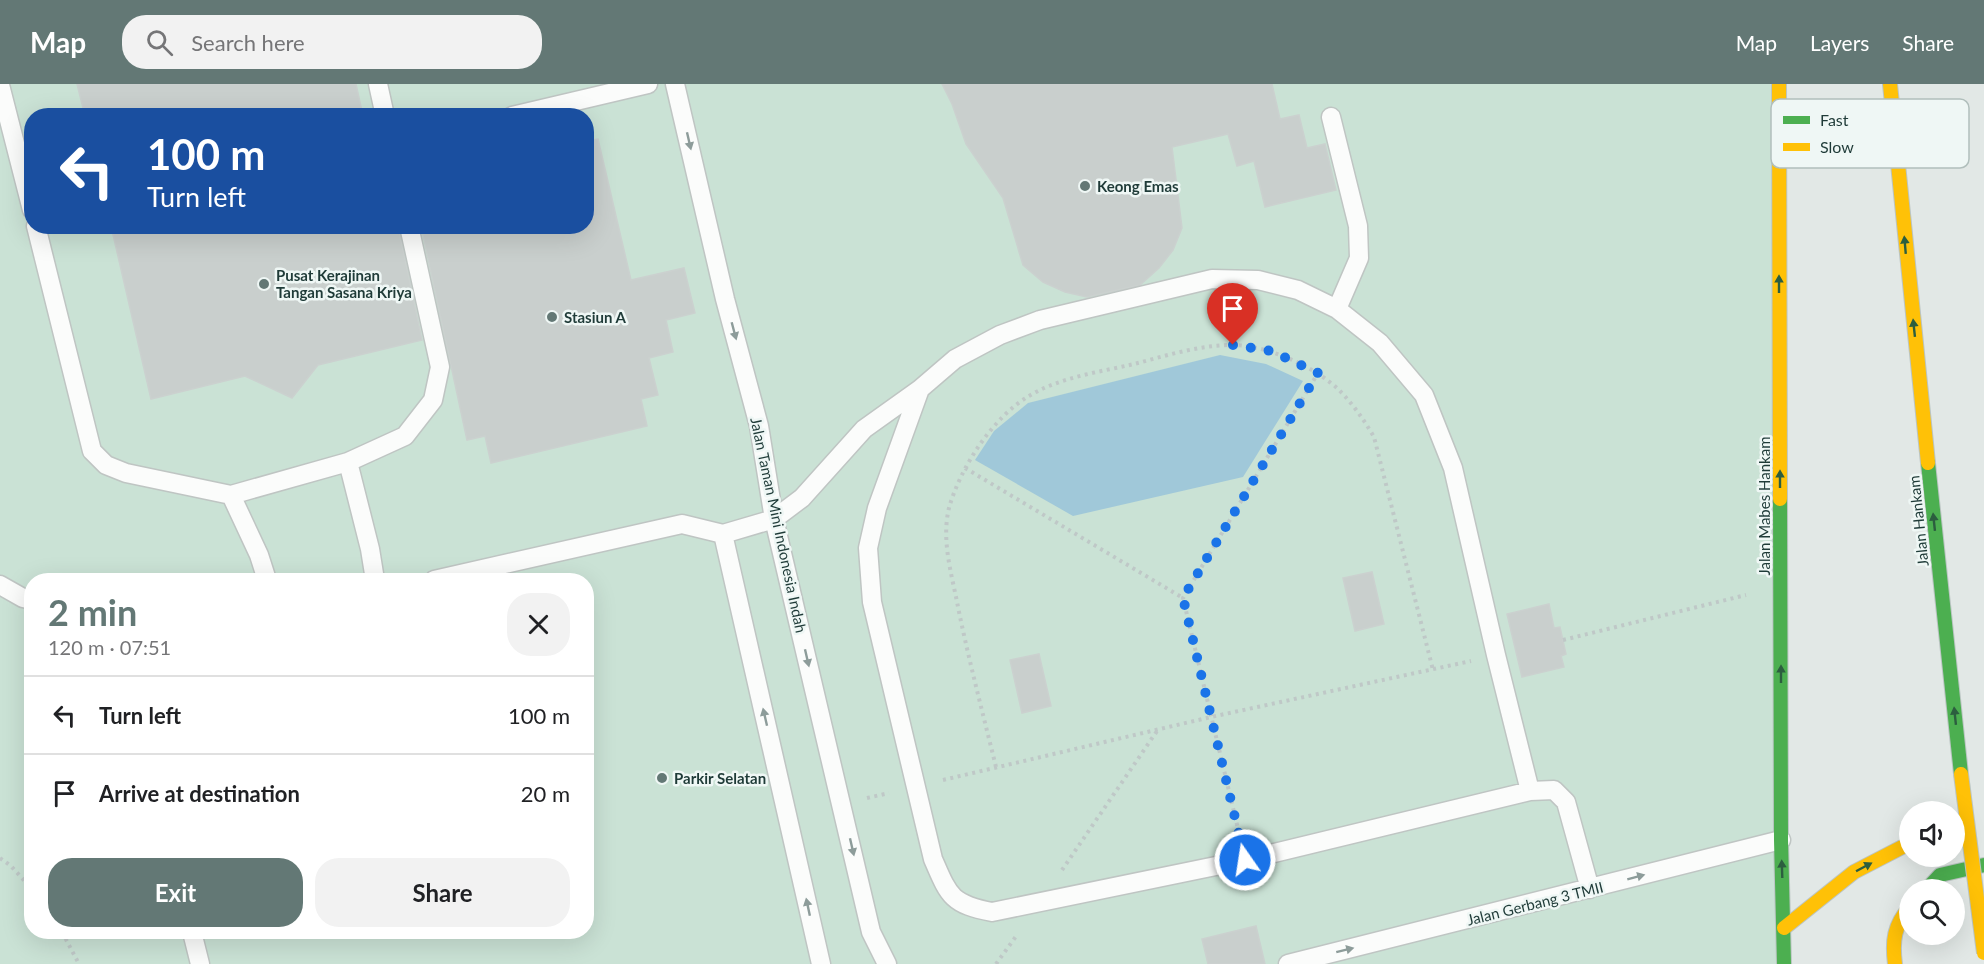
<!DOCTYPE html>
<meta charset="utf-8">
<style>
:root{--surface:#fff;--page:#f2f2f2;--text:#202124;--muted:#757577;--line:#e0e0e0;--accent:#637875}
body{margin:0;font-family:Lato,sans-serif;background:var(--page);color:var(--text);height:100vh;display:flex;flex-direction:column;font-size:22px;white-space:nowrap}
*{box-sizing:border-box;margin:0}
p{font-size:20px;color:var(--muted)}
.icon{flex:none;width:33px;height:33px;fill:none;stroke:currentColor;stroke-width:2;stroke-linecap:round;stroke-linejoin:round}
.map{position:relative;flex:1;overflow:hidden}
.panel{position:absolute;left:24px;top:489px;width:570px;height:366px;display:flex;flex-direction:column;background:var(--surface);border-radius:24px;box-shadow:0 6px 24px #0002}
.panel>*{flex:none}
.banner{position:absolute;left:24px;top:24px;width:570px;height:126px;border-radius:24px;box-shadow:0 6px 24px #0002;background:#1a4fa0;color:#fff;overflow:hidden}
.tools{position:absolute;left:1899px;top:717px;display:grid;gap:12px}
.tools a{display:grid;place-items:center;width:66px;height:66px;border-radius:50%;background:var(--surface);box-shadow:0 6px 24px #0002;font-size:30px}
.pin{position:absolute;display:grid;place-items:center;width:51px;height:51px;color:#fff;margin:-62px -26px;border-radius:50% 50% 50% 0;rotate:-45deg;box-shadow:0 0 6px #0007}
.pin .icon{rotate:45deg}
.me{position:absolute;width:66px;margin:-33px;rotate:347deg;stroke-linejoin:round;filter:drop-shadow(0 0 4px #0008)}
.turn{display:flex;align-items:center;gap:21px;height:126px;padding:0 24px;font-size:27px}
.turn .icon{width:78px;height:78px;stroke-width:2.5}
.turn b{display:block;font-size:42px;line-height:51px}
.round{display:grid;place-items:center;flex:none;width:63px;height:63px;border-radius:24px;background:var(--page)}
.summary{display:flex;align-items:center;justify-content:space-between;height:102px;padding:0 24px}
h1{font-size:36px;font-weight:700;line-height:45px;color:var(--accent)}
.cta{display:flex;gap:12px;margin-top:auto;padding:12px 24px}
.cta a{flex:1;height:69px;border-radius:24px;background:var(--accent);color:#fff;font-size:24px;font-weight:700;line-height:69px;text-align:center}
.cta a+a{background:var(--page);color:var(--text)}
ul{padding:0;list-style:none}
li{display:flex;align-items:center;gap:18px;height:78px;padding:0 24px;border-top:2px solid var(--line)}
li div{flex:1}
li b{display:block;font-size:22px}
li em{font-style:normal}
header{display:flex;align-items:center;gap:36px;box-sizing:border-box;height:84px;padding:0 30px;background:var(--accent);color:#fff}
header strong{font-size:28px}
nav{display:flex;gap:33px;margin-inline-start:auto;font-size:21px}
.search{width:420px;height:54px;background:var(--page);display:flex;align-items:center;gap:15px;box-sizing:border-box;padding:0 21px;border-radius:24px;color:var(--muted);font-size:22px}
.map>svg:first-child{display:block}
.green{fill:#cae2d5;fill-rule:evenodd}
.water{fill:#a0c8d9}
.building{fill:#c9cfcd;stroke:#cbd1cf;stroke-width:1.5}
.lines{fill:none;stroke-linecap:round;stroke-linejoin:round}
.lane-casing{stroke:#bfc5c3;stroke-width:21}
.fast-casing{stroke:#bbc5c3;stroke-width:16}
.slow-casing{stroke:#bbc5c3;stroke-width:16}
.path{stroke:#bfc8c7;stroke-width:4;stroke-dasharray:3 4.5;stroke-linecap:butt}
.lane{stroke:#fbfcfb;stroke-width:18}
.fast{stroke:#4caf50;stroke-width:14}
.slow{stroke:#ffc107;stroke-width:14}
.slow-bridge-casing{stroke:#bbc5c3;stroke-width:16;stroke-linecap:butt}
.slow-bridge{stroke:#ffc107;stroke-width:14}
.oneway{fill:#8d9c9a}
.oneway2{fill:#2c5e3f}
.route{stroke:#1a73e8;stroke-width:10;stroke-dasharray:0 18}
.poi-dot{fill:#637875;stroke:#eff7f5;stroke-width:2}
.labels{text-anchor:middle;dominant-baseline:central;stroke-width:5;stroke-linejoin:round;paint-order:stroke}
.poi-label{font-size:15px;font-weight:bold;fill:#1f3b38;stroke:#eff7f5;text-anchor:start}
.street-label{font-size:15px;fill:#1f3b38;stroke:#eff7f5}
.key{fill:#eff7f5;stroke:#b1bfbc;stroke-width:1.5}
.key-label{font-size:16px;fill:#1f3b38}
</style>
<header>
<strong>Map</strong>
<div class="search"><svg class="icon" aria-label="search" viewBox="0 0 24 24"><circle cx="10" cy="10" r="6"/><path d="M15 15l6 6"/></svg>Search here</div>
<nav><a>Map</a><a>Layers</a><a>Share</a></nav>
</header>
<div class="map">
<svg width="1984" height="880" viewBox="0 0 1984 880">
<rect width="100%" height="100%" fill="#e2e8e6"/>
<path class="green" d="M 0,0 L 1783,0 L 1783,880 L 0,880 ZM 32,32 L 586,32 L 586,142 L 32,142 ZM 32,496 L 586,496 L 586,848 L 32,848 Z"/>
<path class="water" d="M 1220,271 L 1266,280 L 1303,297 L 1243,393 L 1073,432 L 975,376 L 994,347 L 1028,319 Z"/>
<path class="building" d="M 77,0 L 356,0 L 363,32 L 85,32 Z
M 942,0 L 1272,0 L 1280,35 L 1299,31 L 1307,64 L 1325,60 L 1336,106 L 1265,123 L 1254,77 L 1237,82 L 1228,50 L 1172,63 L 1182,144 L 1173,166 L 1159,184 L 1140,201 L 1087,213 L 1065,208 L 1043,198 L 1023,181 L 1003,114 L 966,60 L 952,20 Z
M 598,55 L 631,196 L 684,184 L 695,229 L 666,236 L 673,268 L 649,274 L 658,311 L 641,315 L 647,342 L 491,379 L 485,352 L 467,356 L 421,142 L 586,142 L 586,57 Z
M 111,142 L 398,142 L 422,256 L 318,281 L 292,314 L 245,292 L 151,315 Z
M 1372,488 L 1384,540 L 1355,547 L 1343,494 Z
M 1549,520 L 1554,544 L 1560,543 L 1566,570 L 1561,572 L 1564,583 L 1522,593 L 1507,530 Z
M 1039,570 L 1051,622 L 1022,629 L 1010,576 Z
M 1256,842 L 1265,880 L 1208,880 L 1202,855 Z"/>
<g class="lines">
<defs>
<path id="lane" d="M 378,0 L 385,32
M 675,0 L 725,215 L 759,342 L 774,435 L 871,848 L 887,880
M 0,1 L 32,126
M 512,32 L 648,0
M 1331,33 L 1358,142 L 1359,174 L 1337,225
M 36,142 L 92,367 L 106,381 L 126,389 L 231,411 L 348,378 L 405,352 L 433,316 L 440,283 L 409,142
M 920,305 L 877,424 L 868,464 L 872,518 L 933,775 C 949,812 951,820 992,828 L 1245,776 L 1530,707 L 1554,706 L 1566,718 L 1590,805
M 348,378 L 370,465 L 375,496
M 231,411 L 259,471 L 267,496
M 723,450 L 821,880
M 434,496 L 682,440 L 723,450 L 774,435 L 802,414 L 864,345 L 920,305 L 955,275 L 1000,251 L 1040,236 L 1212,195 L 1258,196 L 1298,206 L 1337,225 L 1380,259 L 1424,311 L 1453,384 L 1496,571 L 1530,707
M 0,501 L 23,514 L 32,516
M 192,848 L 200,880
M 1288,880 L 1781,756"/>
<path id="fast" d="M 1928,379 L 1961,690
M 1780,415 L 1781,756 L 1784,880
M 1926,806 L 1940,791 L 1984,781"/>
<path id="slow" d="M 1779,0 L 1780,415
M 1890,0 L 1928,379
M 1784,844 L 1854,788 L 1910,759
M 1895,880 C 1892,857 1894,841 1910,823"/>
</defs>
<use href="#lane" class="lane-casing"/>
<use href="#fast" class="fast-casing"/>
<use href="#slow" class="slow-casing"/>
<path class="path" d="M 965,384 L 1183,514
M 1563,556 L 1746,511
M 996,683 C 983,630 969,577 958,523 C 952,491 941,457 949,424 C 960,384 993,333 1029,312 C 1060,293 1100,288 1134,280 C 1165,272 1199,261 1232,261 C 1266,261 1314,282 1339,306 C 1353,320 1364,336 1374,353 L 1433,586
M 943,696 L 1211,633 L 1471,577
M 867,714 L 889,709
M 1239,749 L 1183,514 L 1318,289
M 0,774 L 11,782 L 32,805
M 1062,786 L 1157,647
M 62,848 L 79,880
M 996,880 L 1017,851"/>
<use href="#lane" class="lane"/>
<use href="#fast" class="fast"/>
<use href="#slow" class="slow"/>
<defs>
<path id="slow-bridge" d="M 1961,690 L 1984,869"/>
</defs>
<use href="#slow-bridge" class="slow-bridge-casing"/>
<use href="#slow-bridge" class="slow-bridge"/>
</g>
<defs><path id="oneway-solid" d="M-6-.8H1V-3.2L6.5 0L1 3.2V.8H-6Z" transform="scale(1.5)"/></defs>
<g class="oneway">
<use href="#oneway-solid" transform="translate(689 57) rotate(77)"/>
<use href="#oneway-solid" transform="translate(734 247) rotate(75)"/>
<use href="#oneway-solid" transform="translate(807 574) rotate(77)"/>
<use href="#oneway-solid" transform="translate(765 633) rotate(-103)"/>
<use href="#oneway-solid" transform="translate(852 763) rotate(77)"/>
<use href="#oneway-solid" transform="translate(1636 793) rotate(-15)"/>
<use href="#oneway-solid" transform="translate(808 823) rotate(-102)"/>
<use href="#oneway-solid" transform="translate(1345 866) rotate(-14)"/>
</g>
<g class="oneway2">
<use href="#oneway-solid" transform="translate(1905 161) rotate(-95)"/>
<use href="#oneway-solid" transform="translate(1779 200) rotate(-90)"/>
<use href="#oneway-solid" transform="translate(1914 244) rotate(-96)"/>
<use href="#oneway-solid" transform="translate(1780 395) rotate(-90)"/>
<use href="#oneway-solid" transform="translate(1934 438) rotate(-96)"/>
<use href="#oneway-solid" transform="translate(1781 590) rotate(-90)"/>
<use href="#oneway-solid" transform="translate(1955 632) rotate(-96)"/>
<use href="#oneway-solid" transform="translate(1864 783) rotate(-28)"/>
<use href="#oneway-solid" transform="translate(1782 785) rotate(-92)"/>
</g>
<g class="lines">
<path class="route" d="M 1233,261 L 1271,267 L 1318,289 L 1183,514 L 1245,776"/>
</g>
<g class="poi-dot">
<circle cx="1085" cy="102" r="6"/>
<circle cx="264" cy="200" r="6"/>
<circle cx="552" cy="233" r="6"/>
<circle cx="662" cy="694" r="6"/>
</g>
<g class="labels">
<g class="poi-label">
<text x="1097" y="102">Keong Emas</text>
<text x="276" y="191">Pusat Kerajinan<tspan x="276" dy="17">Tangan Sasana Kriya</tspan></text>
<text x="564" y="233">Stasiun A</text>
<text x="674" y="694">Parkir Selatan</text>
</g>
<g class="street-label">
<text transform="translate(1764 422) rotate(-90)">Jalan Mabes Hankam</text>
<text transform="translate(1918 437) rotate(-96)">Jalan Hankam</text>
<text transform="translate(779 441) rotate(78)">Jalan Taman Mini Indonesia Indah</text>
<text transform="translate(1535 819) rotate(-14)">Jalan Gerbang 3 TMII</text>
</g>
</g>
<rect x="1771" y="15" width="198" height="69" rx="9" class="key"/>
<rect x="1783" y="32" width="27" height="8" fill="#4caf50"/>
<rect x="1783" y="59" width="27" height="8" fill="#ffc107"/>
<g class="key-label">
<text x="1820" y="42">Fast</text>
<text x="1820" y="69">Slow</text>
</g>
</svg>
<div class="tools">
<a><svg class="icon" aria-label="sound" viewBox="0 0 24 24"><path d="M4 9h4l5-4v14l-5-4H4zM17 9q2 3 0 6"/></svg></a>
<a><svg class="icon" aria-label="search" viewBox="0 0 24 24"><circle cx="10" cy="10" r="6"/><path d="M15 15l6 6"/></svg></a>
</div>
<div class="pin" style="left:1233px;top:261px;background:#d93025"><svg class="icon" aria-label="arrive" viewBox="0 0 24 24"><path d="M6 21V4h12l-3 4 3 4H6"/></svg></div>
<svg class="me" style="left:1245px;top:776px" viewBox="-20 -20 40 40"><circle r="17" fill="#1a73e8" stroke="#fff" stroke-width="3"/><path d="M0-11L8 9 0 5-8 9z" fill="#fff"/></svg>
<div class="banner">
<div class="turn"><svg class="icon" aria-label="left" viewBox="0 0 24 24"><path d="M17 20v-9H6M10 6l-5 5 5 5"/></svg><div><b>100 m</b>Turn left</div></div>
</div>
<section class="panel">
<div class="summary"><div><h1>2 min</h1><p>120 m · 07:51</p></div><a class="round"><svg class="icon" aria-label="close" viewBox="0 0 24 24"><path d="M6 6l12 12M18 6L6 18"/></svg></a></div>
<ul>
<li><svg class="icon" aria-label="left" viewBox="0 0 24 24"><path d="M17 20v-9H6M10 6l-5 5 5 5"/></svg><div><b>Turn left</b></div><em>100 m</em></li>
<li><svg class="icon" aria-label="arrive" viewBox="0 0 24 24"><path d="M6 21V4h12l-3 4 3 4H6"/></svg><div><b>Arrive at destination</b></div><em>20 m</em></li>
</ul>
<div class="cta"><a>Exit</a><a>Share</a></div>
</section>
</div>
